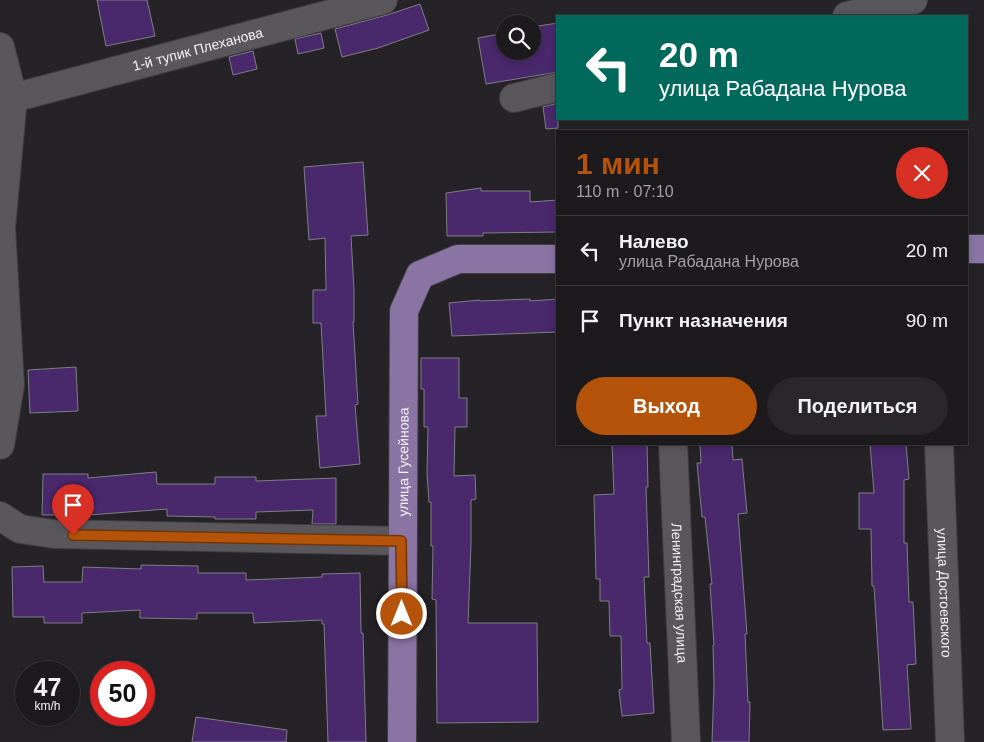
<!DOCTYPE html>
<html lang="ru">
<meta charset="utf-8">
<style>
:root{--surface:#1c1a1d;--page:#29272a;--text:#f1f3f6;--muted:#a0a1a4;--line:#3a383b;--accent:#b45309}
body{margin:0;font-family:Helvetica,sans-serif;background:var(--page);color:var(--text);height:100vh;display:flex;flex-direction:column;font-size:19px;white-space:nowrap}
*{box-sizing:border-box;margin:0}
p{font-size:16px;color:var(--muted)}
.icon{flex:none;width:28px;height:28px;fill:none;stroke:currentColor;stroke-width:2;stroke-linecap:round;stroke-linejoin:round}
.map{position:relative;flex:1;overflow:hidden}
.sheet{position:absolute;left:556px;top:130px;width:412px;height:315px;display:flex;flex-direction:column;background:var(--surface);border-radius:0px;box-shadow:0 2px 8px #0003,0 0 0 1px var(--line)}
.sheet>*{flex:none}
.top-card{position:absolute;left:556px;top:15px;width:412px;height:105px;border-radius:0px;box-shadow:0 2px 8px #0003,0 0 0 1px var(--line);background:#00695c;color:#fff;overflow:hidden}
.controls{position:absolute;left:496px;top:15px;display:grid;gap:10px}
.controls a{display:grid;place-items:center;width:45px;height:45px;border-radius:50%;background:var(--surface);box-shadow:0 2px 8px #0003,0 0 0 1px var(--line);font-size:25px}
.speed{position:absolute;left:15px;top:661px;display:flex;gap:10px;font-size:25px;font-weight:700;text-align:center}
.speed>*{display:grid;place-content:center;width:65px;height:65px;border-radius:50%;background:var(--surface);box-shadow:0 2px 8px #0003,0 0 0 1px var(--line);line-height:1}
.speed small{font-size:12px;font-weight:400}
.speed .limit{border:8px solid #d22;background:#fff;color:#111}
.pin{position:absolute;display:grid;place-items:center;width:42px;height:42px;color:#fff;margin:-51px -21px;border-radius:50% 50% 50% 0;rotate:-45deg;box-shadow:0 0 5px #0007}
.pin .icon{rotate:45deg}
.me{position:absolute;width:55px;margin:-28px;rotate:0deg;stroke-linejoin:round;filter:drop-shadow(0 0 4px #0008)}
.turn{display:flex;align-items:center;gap:18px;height:105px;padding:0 20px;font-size:22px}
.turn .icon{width:65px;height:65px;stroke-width:2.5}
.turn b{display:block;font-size:35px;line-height:42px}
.round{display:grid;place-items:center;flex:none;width:52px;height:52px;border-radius:26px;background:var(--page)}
.headline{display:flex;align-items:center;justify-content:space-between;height:85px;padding:0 20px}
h1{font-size:30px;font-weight:700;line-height:38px;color:var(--accent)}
.button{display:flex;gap:10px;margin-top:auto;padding:10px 20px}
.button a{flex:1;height:58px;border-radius:30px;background:var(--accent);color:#fff;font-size:20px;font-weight:700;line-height:58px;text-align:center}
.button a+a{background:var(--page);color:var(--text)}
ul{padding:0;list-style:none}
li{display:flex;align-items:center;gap:15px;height:70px;padding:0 20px;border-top:1px solid var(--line)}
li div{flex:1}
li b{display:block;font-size:19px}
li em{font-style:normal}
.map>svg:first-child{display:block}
.building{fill:#49286b;stroke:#807e83}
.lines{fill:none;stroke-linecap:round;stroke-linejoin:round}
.minor-casing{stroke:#403e42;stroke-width:30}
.major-casing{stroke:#403e42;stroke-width:30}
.minor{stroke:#59575b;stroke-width:28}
.major{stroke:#8974a3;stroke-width:28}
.route-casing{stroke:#753606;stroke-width:12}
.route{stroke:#b45309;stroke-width:9}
.labels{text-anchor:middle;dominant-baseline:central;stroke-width:5;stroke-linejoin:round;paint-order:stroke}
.street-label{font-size:14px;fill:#f1f0f3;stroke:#1b1a1d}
</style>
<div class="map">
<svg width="984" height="742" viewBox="0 0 984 742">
<rect width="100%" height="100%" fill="#252327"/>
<path class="building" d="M 97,0 L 147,0 L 155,36 L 106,46 Z
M 420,4 L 429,30 L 378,48 L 342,57 L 335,29 L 387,15 Z
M 558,23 L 558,72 L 486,84 L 478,38 L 505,33 L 505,51 L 532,51 L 532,27 Z
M 321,33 L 324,48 L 298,54 L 295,39 Z
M 253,51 L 257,69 L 233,75 L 229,57 Z
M 558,103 L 558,128 L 546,129 L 543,107 Z
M 363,162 L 368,235 L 351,236 L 354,290 L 354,322 L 353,322 L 358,404 L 355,405 L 360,464 L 320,468 L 316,416 L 326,416 L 321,323 L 313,323 L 313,290 L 326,290 L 325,238 L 309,240 L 304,167 Z
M 481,188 L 481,191 L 530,191 L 530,202 L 558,200 L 558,232 L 483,233 L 483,236 L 447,236 L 446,193 Z
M 530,299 L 530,301 L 558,299 L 558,332 L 452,336 L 449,303 L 480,300 L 480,301 Z
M 421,358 L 459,358 L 459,398 L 467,398 L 467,427 L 455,427 L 454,476 L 475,475 L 476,499 L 471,500 L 471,545 L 468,623 L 537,623 L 538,722 L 437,723 L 436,600 L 432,599 L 433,546 L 431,546 L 431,502 L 429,502 L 427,473 L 428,427 L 424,427 L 424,389 L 421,389 Z
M 76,367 L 78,411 L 30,413 L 28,370 Z
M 612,444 L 647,444 L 648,487 L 646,487 L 649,577 L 644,577 L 647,643 L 650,643 L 654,713 L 622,716 L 619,690 L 622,689 L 621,636 L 610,636 L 609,601 L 600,601 L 600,579 L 596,579 L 594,495 L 614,494 Z
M 700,444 L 732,444 L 733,460 L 742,459 L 747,513 L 738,514 L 747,634 L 745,634 L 748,702 L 750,702 L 749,742 L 712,742 L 714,686 L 713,645 L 714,645 L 710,584 L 712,584 L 705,517 L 702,517 L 697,463 L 701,463 Z
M 870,444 L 906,444 L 909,479 L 904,480 L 904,543 L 907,543 L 909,602 L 913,602 L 916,664 L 907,665 L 911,729 L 883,730 L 874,586 L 872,586 L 871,529 L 859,529 L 859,493 L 874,493 Z
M 156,472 L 157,484 L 215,484 L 215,477 L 256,477 L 256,481 L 336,478 L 336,524 L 312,524 L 313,510 L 256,512 L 256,519 L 215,519 L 215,517 L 167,516 L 167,509 L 89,515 L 42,515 L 43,474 L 88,474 L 88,478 Z
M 141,565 L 198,566 L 198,573 L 246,573 L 246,580 L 322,577 L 322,574 L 360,573 L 361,633 L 363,633 L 366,742 L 328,742 L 324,624 L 322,624 L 322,620 L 254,623 L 253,613 L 197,613 L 197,619 L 140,618 L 140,610 L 82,613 L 82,623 L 44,623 L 44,617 L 13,617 L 12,567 L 43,566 L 44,582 L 82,582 L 83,567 L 141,569 Z
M 196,717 L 287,730 L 286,742 L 192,742 Z"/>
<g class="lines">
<defs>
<g id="minor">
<path d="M 847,16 L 913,0"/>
<path d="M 0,47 L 13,98 L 1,227 L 10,385 L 0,445"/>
<path id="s1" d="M 13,98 L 383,0"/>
<path d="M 514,98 L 558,87"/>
<path id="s2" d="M 673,444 L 686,742"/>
<path id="s3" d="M 939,444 L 950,742"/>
<path d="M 0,516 L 20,529 L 54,534 L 401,541"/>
</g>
<g id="major">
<path d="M 968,249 L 984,249"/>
<path id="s4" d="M 402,742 L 404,311 L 420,275 L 458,259 L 558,259"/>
</g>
</defs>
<use href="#minor" class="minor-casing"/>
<use href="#major" class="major-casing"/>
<use href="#minor" class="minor"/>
<use href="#major" class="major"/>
</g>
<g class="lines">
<defs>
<path id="route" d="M 73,535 L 401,541 L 402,614"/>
</defs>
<use href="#route" class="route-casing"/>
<use href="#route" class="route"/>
</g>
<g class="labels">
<g class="street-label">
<text stroke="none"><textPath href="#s1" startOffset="191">1-й тупик Плеханова</textPath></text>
<text stroke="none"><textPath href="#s4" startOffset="280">улица Гусейнова</textPath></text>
<text stroke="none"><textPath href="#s2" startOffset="149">Ленинградская улица</textPath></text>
<text stroke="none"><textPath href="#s3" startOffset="149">улица Достоевского</textPath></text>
</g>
</g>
</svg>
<div class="controls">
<a><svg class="icon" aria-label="search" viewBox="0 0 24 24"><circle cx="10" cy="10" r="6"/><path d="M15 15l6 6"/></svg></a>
</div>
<div class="speed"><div>47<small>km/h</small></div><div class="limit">50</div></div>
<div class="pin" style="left:73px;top:535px;background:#d93025"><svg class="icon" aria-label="arrive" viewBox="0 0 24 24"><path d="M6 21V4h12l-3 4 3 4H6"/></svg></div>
<svg class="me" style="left:402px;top:614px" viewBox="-20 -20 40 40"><circle r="17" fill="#b45309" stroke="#fff" stroke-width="3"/><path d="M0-11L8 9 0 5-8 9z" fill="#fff"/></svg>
<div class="top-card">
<div class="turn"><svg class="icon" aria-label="left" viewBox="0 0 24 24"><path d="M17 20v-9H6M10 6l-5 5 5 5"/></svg><div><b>20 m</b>улица Рабадана Нурова</div></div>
</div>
<section class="sheet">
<div class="headline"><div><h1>1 мин</h1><p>110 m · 07:10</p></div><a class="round" style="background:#d93025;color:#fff"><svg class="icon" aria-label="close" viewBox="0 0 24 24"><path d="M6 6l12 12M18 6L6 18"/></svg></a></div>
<ul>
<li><svg class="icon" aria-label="left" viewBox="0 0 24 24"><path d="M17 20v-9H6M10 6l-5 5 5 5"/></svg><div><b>Налево</b><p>улица Рабадана Нурова</p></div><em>20 m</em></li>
<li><svg class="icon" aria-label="arrive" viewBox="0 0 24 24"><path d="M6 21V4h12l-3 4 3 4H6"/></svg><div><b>Пункт назначения</b></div><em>90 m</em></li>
</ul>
<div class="button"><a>Выход</a><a>Поделиться</a></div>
</section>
</div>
